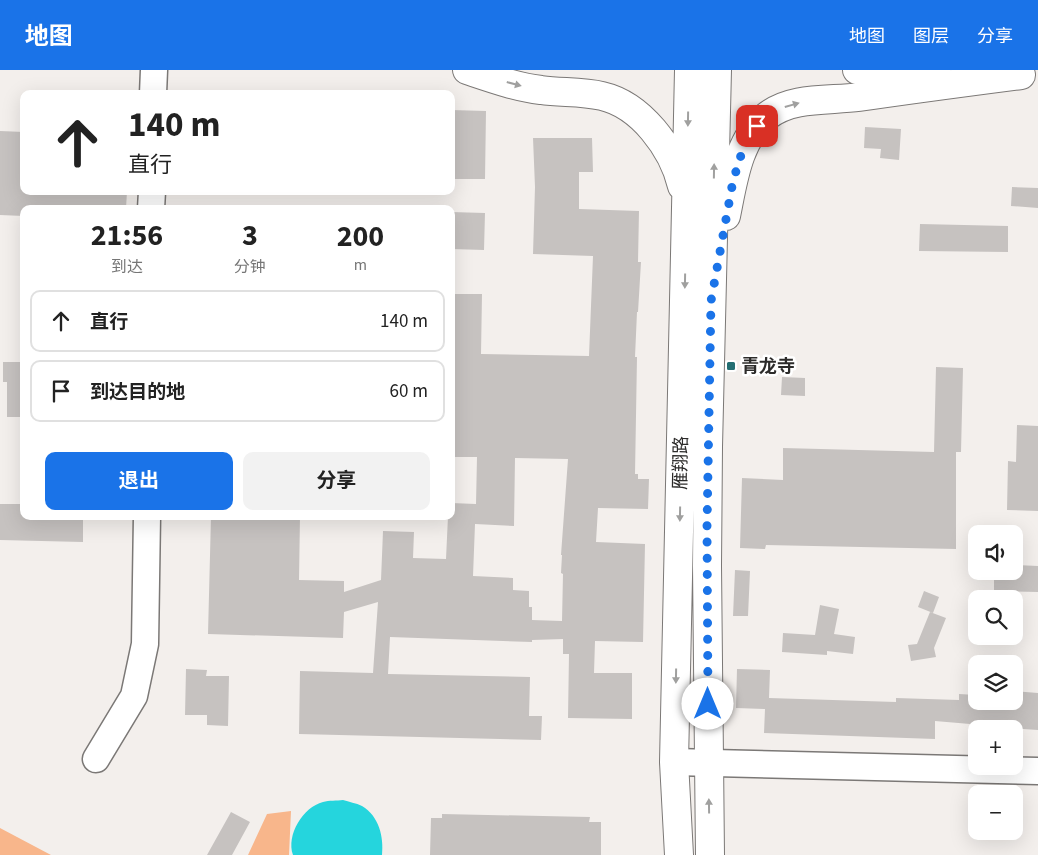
<!DOCTYPE html>
<html lang="zh">
<meta charset="utf-8">
<style>
:root{--surface:#fff;--page:#f2f2f2;--text:#222;--muted:#767676;--line:#e0e0e0;--accent:#1a73e8}
body{margin:0;font-family:"Source Sans 3","Noto Sans SC",sans-serif;background:var(--page);color:var(--text);height:100vh;display:flex;flex-direction:column;font-size:19px;white-space:nowrap}
*{box-sizing:border-box;margin:0}
p{font-size:16px;color:var(--muted)}
.icon{flex:none;width:28px;height:28px;fill:none;stroke:currentColor;stroke-width:2;stroke-linecap:round;stroke-linejoin:round}
.map{position:relative;flex:1;overflow:hidden}
.panel{position:absolute;left:20px;top:135px;width:435px;height:315px;display:flex;flex-direction:column;background:var(--surface);border-radius:10px;box-shadow:0 5px 20px #0002}
.panel>*{flex:none}
.banner{position:absolute;left:20px;top:20px;width:435px;height:105px;border-radius:10px;box-shadow:0 5px 20px #0002;background:#fff;color:var(--text);overflow:hidden}
.tools{position:absolute;left:968px;top:455px;display:grid;gap:10px}
.tools a{display:grid;place-items:center;width:55px;height:55px;border-radius:10px;background:var(--surface);box-shadow:0 5px 20px #0002;font-size:25px}
.pin{position:absolute;display:grid;place-items:center;width:42px;height:42px;color:#fff;margin:-21px;border-radius:10px;box-shadow:0 2px 8px #0006}
.me{position:absolute;width:55px;margin:-28px;rotate:0deg;stroke-linejoin:round;filter:drop-shadow(0 0 4px #0008)}
.turn{display:flex;align-items:center;gap:18px;height:105px;padding:0 25px;font-size:22px}
.turn .icon{width:65px;height:65px;stroke-width:2.5}
.turn b{display:block;font-size:35px;line-height:42px}
.eta{display:flex;justify-content:space-evenly;align-items:center;height:85px;text-align:center}
.eta b{font-size:30px;font-weight:700;line-height:35px}
.button{display:flex;gap:10px;margin-top:auto;padding:10px 25px}
.button a{flex:1;height:58px;border-radius:10px;background:var(--accent);color:#fff;font-size:20px;font-weight:700;line-height:58px;text-align:center}
.button a+a{background:var(--page);color:var(--text)}
ul{padding:0;list-style:none}
li{display:flex;align-items:center;gap:15px;height:62px;margin:0 10px 8px;padding:0 15px;border:2px solid var(--line);border-radius:10px}
li div{flex:1}
li b{display:block;font-size:19px}
li em{font-style:normal}
header{display:flex;align-items:center;gap:30px;box-sizing:border-box;height:70px;padding:0 25px;background:var(--accent);color:#fff}
header strong{font-size:24px}
nav{display:flex;gap:28px;margin-inline-start:auto;font-size:18px}
.map>svg:first-child{display:block}
.green{fill:#f8b68b}
.water{fill:#25d5dd}
.building{fill:#c6c2c0;fill-rule:evenodd}
.lines{fill:none;stroke-linecap:round;stroke-linejoin:round}
.minor-casing{stroke:#7b7876;stroke-width:29}
.major-casing{stroke:#7b7876;stroke-width:30}
.minor{stroke:#fff;stroke-width:26}
.major{stroke:#fff;stroke-width:28}
.oneway{fill:#a0a09f}
.route{stroke:#1a73e8;stroke-width:9;stroke-dasharray:0 16.2}
.poi-dot{fill:#236e72;stroke:#fff;stroke-width:2}
.labels{text-anchor:middle;dominant-baseline:central;stroke-width:5;stroke-linejoin:round;paint-order:stroke}
.poi-label{font-size:18px;font-weight:bold;fill:#2c2b2a;stroke:#fff;text-anchor:start}
.street-label{font-size:18px;fill:#2c2b2a;stroke:#fff}
</style>
<header>
<strong>地图</strong>
<nav><a>地图</a><a>图层</a><a>分享</a></nav>
</header>
<div class="map">
<svg width="1038" height="785" viewBox="0 0 1038 785">
<rect width="100%" height="100%" fill="#f3efec"/>
<path class="green" d="M 291,741 L 289,785 L 248,785 L 267,744 Z
M 0,758 L 51,785 L 0,785 Z"/>
<path class="water" d="M 343,730 C 349,732 356,733 362,736 C 379,746 384,767 382,785 L 293,785 C 286,765 303,737 323,732 C 329,730 337,731 343,730 Z"/>
<path class="building" d="M 451,40 L 486,41 L 485,109 L 451,109 Z
M 865,57 L 901,59 L 899,90 L 880,88 L 881,79 L 864,78 Z
M 0,61 L 24,62 L 24,121 L 127,121 L 126,139 L 24,139 L 24,146 L 0,145 Z
M 533,68 L 592,68 L 593,102 L 579,102 L 579,139 L 639,141 L 638,192 L 641,192 L 638,242 L 637,242 L 635,287 L 637,287 L 635,404 L 638,404 L 638,409 L 649,409 L 648,439 L 598,438 L 596,472 L 645,474 L 643,572 L 595,571 L 594,603 L 632,603 L 632,649 L 568,648 L 569,584 L 563,584 L 563,569 L 532,570 L 532,572 L 390,567 L 388,604 L 530,607 L 529,646 L 542,646 L 541,670 L 299,664 L 300,601 L 373,603 L 378,532 L 344,542 L 343,568 L 208,564 L 211,446 L 300,446 L 299,510 L 344,511 L 344,522 L 381,510 L 383,461 L 414,462 L 413,488 L 446,489 L 448,446 L 451,446 L 451,433 L 476,434 L 477,387 L 451,387 L 451,224 L 482,224 L 481,284 L 589,286 L 593,186 L 533,184 L 535,117 ZM 515,388 L 568,389 L 561,485 L 562,485 L 561,503 L 563,504 L 562,551 L 532,550 L 532,537 L 529,537 L 529,521 L 513,520 L 513,508 L 473,506 L 475,454 L 514,456 Z
M 1012,117 L 1038,118 L 1038,138 L 1011,136 Z
M 451,142 L 485,143 L 484,180 L 451,179 Z
M 920,154 L 1008,156 L 1008,182 L 919,181 Z
M 3,292 L 24,292 L 24,347 L 7,347 L 7,312 L 3,312 Z
M 936,297 L 963,298 L 961,382 L 956,382 L 956,479 L 766,475 L 765,479 L 740,478 L 742,408 L 783,410 L 783,378 L 934,382 Z
M 782,307 L 805,308 L 805,326 L 781,325 Z
M 1017,355 L 1038,356 L 1038,441 L 1007,440 L 1008,391 L 1016,392 Z
M 0,434 L 24,434 L 24,446 L 83,446 L 83,472 L 0,470 Z
M 1014,495 L 1038,496 L 1038,522 L 994,521 L 994,501 L 1014,501 Z
M 735,500 L 750,501 L 748,546 L 733,546 Z
M 924,521 L 939,527 L 933,543 L 918,537 Z
M 820,535 L 839,539 L 834,564 L 855,567 L 853,584 L 827,581 L 827,585 L 782,582 L 783,563 L 815,565 Z
M 930,542 L 946,548 L 934,578 L 936,587 L 911,591 L 908,575 L 917,574 Z
M 186,599 L 207,600 L 206,606 L 229,606 L 228,656 L 207,655 L 207,645 L 185,645 Z
M 737,599 L 770,600 L 769,628 L 896,632 L 896,628 L 959,630 L 959,624 L 976,625 L 976,631 L 1014,631 L 1014,621 L 1038,623 L 1038,660 L 991,657 L 991,659 L 970,659 L 970,654 L 935,651 L 935,669 L 764,663 L 765,639 L 736,638 Z
M 231,742 L 250,752 L 232,785 L 207,785 Z
M 442,744 L 590,747 L 589,752 L 601,752 L 601,785 L 430,785 L 431,748 L 442,748 Z"/>
<g class="lines">
<defs>
<path id="minor" d="M 153,24 L 154,0
M 151,139 L 152,121
M 96,689 L 134,626 L 145,574 L 147,446
M 674,692 L 1038,701"/>
<path id="major" d="M 467,0 C 491,8 516,17 541,20 C 561,23 581,21 602,26 C 641,35 673,78 682,116
M 857,0 L 937,3
M 726,146 C 733,112 738,69 767,46 C 792,26 830,31 859,27 C 913,19 967,12 1021,5
M 679,785 L 674,692 L 689,0
M 710,785 L 707,496 L 708,377 L 717,0"/>
</defs>
<use href="#minor" class="minor-casing"/>
<use href="#major" class="major-casing"/>
<use href="#minor" class="minor"/>
<use href="#major" class="major"/>
</g>
<defs><path id="oneway-solid" d="M-6-.8H1V-3.2L6.5 0L1 3.2V.8H-6Z" transform="scale(1.25)"/></defs>
<g class="oneway">
<use href="#oneway-solid" transform="translate(514 14) rotate(15)"/>
<use href="#oneway-solid" transform="translate(792 35) rotate(-16)"/>
<use href="#oneway-solid" transform="translate(688 49) rotate(91)"/>
<use href="#oneway-solid" transform="translate(714 101) rotate(-89)"/>
<use href="#oneway-solid" transform="translate(685 211) rotate(91)"/>
<use href="#oneway-solid" transform="translate(680 444) rotate(91)"/>
<use href="#oneway-solid" transform="translate(676 606) rotate(91)"/>
<use href="#oneway-solid" transform="translate(709 736) rotate(-91)"/>
</g>
<g class="lines">
<path class="route" d="M 708,634 L 707,457 L 711,231 L 733,111 L 742,82 L 757,56"/>
</g>
<rect class="poi-dot" x="726" y="291" width="10" height="10" rx="2.5"/>
<g class="labels">
<g class="poi-label">
<text x="741" y="296">青龙寺</text>
</g>
<g class="street-label">
<text transform="translate(681 393) rotate(-89)">雁翔路</text>
</g>
</g>
</svg>
<div class="tools">
<a><svg class="icon" aria-label="sound" viewBox="0 0 24 24"><path d="M4 9h4l5-4v14l-5-4H4zM17 9q2 3 0 6"/></svg></a>
<a><svg class="icon" aria-label="search" viewBox="0 0 24 24"><circle cx="10" cy="10" r="6"/><path d="M15 15l6 6"/></svg></a>
<a><svg class="icon" aria-label="layers" viewBox="0 0 24 24"><path d="M12 4l9 5-9 5-9-5zM3 14l9 5 9-5"/></svg></a>
<a>+</a>
<a>−</a>
</div>
<div class="pin" style="left:757px;top:56px;background:#d93025"><svg class="icon" aria-label="arrive" viewBox="0 0 24 24"><path d="M6 21V4h12l-3 4 3 4H6"/></svg></div>
<svg class="me" style="left:708px;top:634px" viewBox="-20 -20 40 40"><circle r="19" fill="#fff"/><path d="M0-13L10 11 0 6-10 11z" fill="#1a73e8"/></svg>
<div class="banner">
<div class="turn"><svg class="icon" aria-label="ahead" viewBox="0 0 24 24"><path d="M12 20V5M6 11l6-6 6 6"/></svg><div><b>140 m</b>直行</div></div>
</div>
<section class="panel">
<div class="eta">
<div><b>21:56</b><p>到达</p></div>
<div><b>3</b><p>分钟</p></div>
<div><b>200</b><p>m</p></div>
</div>
<ul>
<li><svg class="icon" aria-label="ahead" viewBox="0 0 24 24"><path d="M12 20V5M6 11l6-6 6 6"/></svg><div><b>直行</b></div><em>140 m</em></li>
<li><svg class="icon" aria-label="arrive" viewBox="0 0 24 24"><path d="M6 21V4h12l-3 4 3 4H6"/></svg><div><b>到达目的地</b></div><em>60 m</em></li>
</ul>
<div class="button"><a>退出</a><a>分享</a></div>
</section>
</div>
